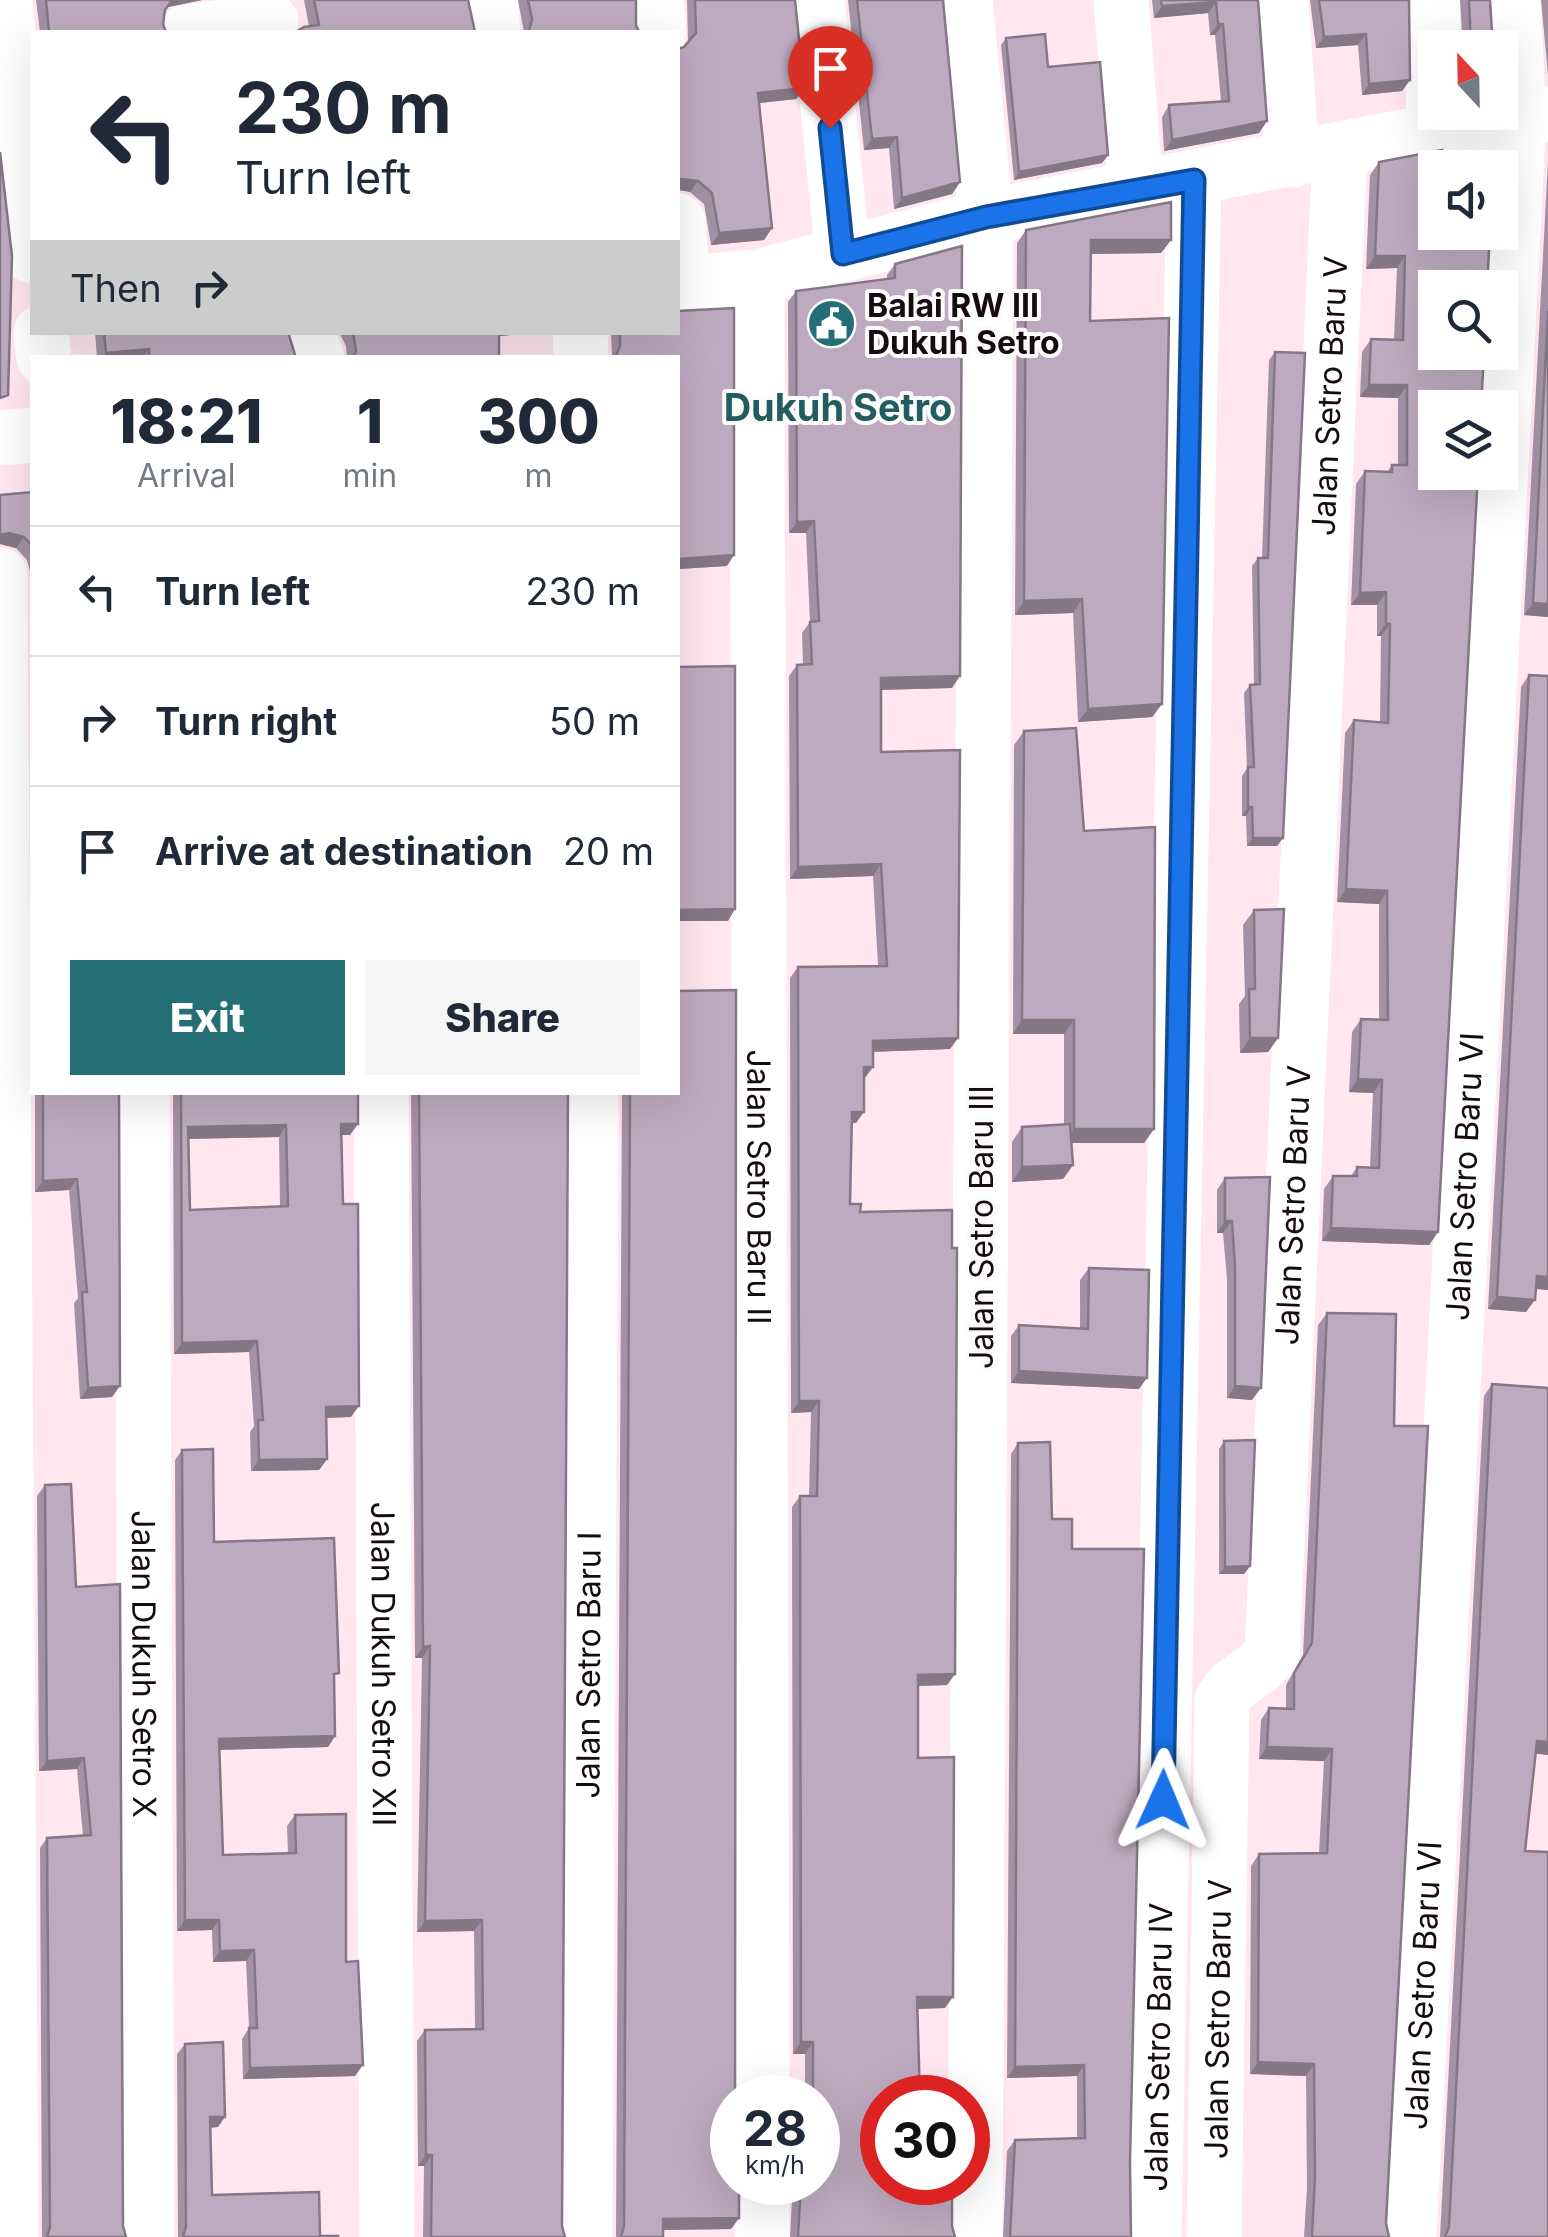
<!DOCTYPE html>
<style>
:root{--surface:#fff;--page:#f6f6f7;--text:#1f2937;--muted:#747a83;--line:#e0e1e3;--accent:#246f75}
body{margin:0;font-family:Inter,sans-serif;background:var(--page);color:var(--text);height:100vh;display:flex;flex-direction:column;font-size:38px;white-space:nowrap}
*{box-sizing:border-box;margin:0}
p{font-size:32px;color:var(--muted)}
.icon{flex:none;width:55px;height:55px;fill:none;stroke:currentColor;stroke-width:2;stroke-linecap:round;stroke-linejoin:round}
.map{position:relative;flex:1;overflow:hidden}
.sheet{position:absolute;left:30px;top:355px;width:650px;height:740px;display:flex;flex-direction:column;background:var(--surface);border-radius:0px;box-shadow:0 10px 40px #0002}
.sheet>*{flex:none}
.guide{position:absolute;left:30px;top:30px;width:650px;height:305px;border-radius:0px;box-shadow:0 10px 40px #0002;background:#fff;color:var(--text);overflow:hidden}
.needle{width:65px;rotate:338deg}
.buttons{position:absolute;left:1418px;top:30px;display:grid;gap:20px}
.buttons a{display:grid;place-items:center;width:100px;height:100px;border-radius:0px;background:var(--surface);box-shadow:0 10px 40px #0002;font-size:50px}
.speed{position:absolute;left:710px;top:2075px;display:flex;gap:20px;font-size:50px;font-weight:700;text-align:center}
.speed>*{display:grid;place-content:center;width:130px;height:130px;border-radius:50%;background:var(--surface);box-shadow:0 10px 40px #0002;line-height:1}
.speed small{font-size:25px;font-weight:400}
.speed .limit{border:15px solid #d22;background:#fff;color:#111}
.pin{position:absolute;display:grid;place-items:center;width:85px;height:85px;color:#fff;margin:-102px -42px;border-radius:50% 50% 50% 0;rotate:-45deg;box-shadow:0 0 10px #0007}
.pin .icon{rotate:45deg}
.me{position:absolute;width:110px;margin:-55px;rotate:1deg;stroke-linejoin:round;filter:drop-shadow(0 0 8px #0008)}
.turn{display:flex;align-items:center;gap:35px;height:210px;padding:0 40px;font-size:45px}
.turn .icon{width:130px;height:130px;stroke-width:2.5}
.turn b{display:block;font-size:70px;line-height:85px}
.then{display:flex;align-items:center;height:95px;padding:0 40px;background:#0003;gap:20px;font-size:38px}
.eta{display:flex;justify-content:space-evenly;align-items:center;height:170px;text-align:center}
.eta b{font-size:60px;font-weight:800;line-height:70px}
.primary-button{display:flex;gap:20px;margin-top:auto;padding:20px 40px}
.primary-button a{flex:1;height:115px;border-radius:0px;background:var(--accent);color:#fff;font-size:40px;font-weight:800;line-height:115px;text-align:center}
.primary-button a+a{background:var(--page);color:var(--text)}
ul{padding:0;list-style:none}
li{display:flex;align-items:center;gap:30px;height:130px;padding:0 40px;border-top:2px solid var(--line)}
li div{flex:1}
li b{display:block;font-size:38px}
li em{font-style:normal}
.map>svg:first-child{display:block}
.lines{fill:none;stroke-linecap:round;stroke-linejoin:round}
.minor{stroke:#fff;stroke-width:55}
.wall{fill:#a392a5;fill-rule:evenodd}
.shaded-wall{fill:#857786}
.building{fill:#beaac0;stroke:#857786;stroke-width:2.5;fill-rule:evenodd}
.route-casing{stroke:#114b97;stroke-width:25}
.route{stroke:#1a73e8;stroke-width:18}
.labels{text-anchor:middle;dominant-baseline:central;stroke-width:8;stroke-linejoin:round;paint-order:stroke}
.poi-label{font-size:32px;font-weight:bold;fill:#160c10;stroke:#fbfbfb;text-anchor:start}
.street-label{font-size:32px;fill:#160c10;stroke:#fbfbfb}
.quarter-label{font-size:38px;font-weight:bold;fill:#225c61;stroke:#fbfbfb}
</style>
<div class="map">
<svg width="1548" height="2237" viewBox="0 0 1548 2237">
<rect width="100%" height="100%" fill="#ffe6ef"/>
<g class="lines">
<g class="minor">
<path d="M 5,0 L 32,256"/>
<path d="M 490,0 L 493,32"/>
<path d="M 656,0 L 659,32"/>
<path d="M 817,0 L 843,255"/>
<path d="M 965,0 L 986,217 L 975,2237"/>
<path d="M 1121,0 L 1136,190"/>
<path d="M 1281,0 L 1292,160"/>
<path d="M 1432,0 L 1434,131"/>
<path d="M 186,32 L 271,21"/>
<path d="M 678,221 L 683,283"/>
<path id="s1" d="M 757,277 L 762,2098"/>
<path d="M 678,284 L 757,277 L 986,217 L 1434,131 L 1548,114"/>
<path d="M 41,332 L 44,358"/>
<path d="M 306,332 L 317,358"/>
<path d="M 580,332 L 581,358"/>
<path d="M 0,438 L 32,435"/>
<path d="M 0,575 L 11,2237"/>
<path id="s2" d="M 142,1092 L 147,2237"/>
<path id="s3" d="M 381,1092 L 387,2237"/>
<path d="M 762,2182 L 762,2237"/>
<path id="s4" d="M 585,2237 L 591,1092"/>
<path id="s5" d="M 1154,2237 L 1194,179"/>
<path id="s6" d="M 1214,2237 L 1222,1700 C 1234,1678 1257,1674 1272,1654 L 1340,149"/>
<path id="s7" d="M 1409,2237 L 1519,117 L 1513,0"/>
</g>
</g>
<path class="wall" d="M 36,0 L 202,0 L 168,7 L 165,11 L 163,24 L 166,32 L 40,32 Z
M 304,0 L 468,0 L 309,26 Z
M 518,0 L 636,0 L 636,25 L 639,32 L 524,32 Z
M 687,0 L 795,0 L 804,88 L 796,99 L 759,103 L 772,228 L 764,240 L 711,245 L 704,204 L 690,192 L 684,47 L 688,42 Z
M 848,0 L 943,0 L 960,182 L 952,194 L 894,209 L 889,148 L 864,150 Z
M 1152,0 L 1258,0 L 1267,121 L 1259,133 L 1164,151 L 1162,117 L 1169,105 L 1221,101 L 1215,35 L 1210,35 L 1208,13 L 1154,18 Z
M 1310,0 L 1409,0 L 1410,80 L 1402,91 L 1362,95 L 1358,45 L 1316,48 Z
M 1460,0 L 1490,0 L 1493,48 L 1463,48 Z
M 1541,0 L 1548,0 L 1548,75 Z
M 1006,38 L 1048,67 L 1108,155 L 1102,163 L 1014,180 L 1001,45 Z
M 1442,150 L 1438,1232 L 1429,1245 L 1322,1241 L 1324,1189 L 1333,1176 L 1351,1176 L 1357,1167 L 1370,1168 L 1373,1093 L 1349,1092 L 1352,1032 L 1361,1019 L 1379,1020 L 1379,904 L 1337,902 L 1345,733 L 1354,720 L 1380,723 L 1381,636 L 1377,636 L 1377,605 L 1351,605 L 1356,484 L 1365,471 L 1387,472 L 1392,465 L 1398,465 L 1398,398 L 1360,397 L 1362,352 L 1371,339 L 1394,340 L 1397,268 L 1366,269 L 1370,175 L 1379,162 Z
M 1548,161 L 1548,617 L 1524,615 Z
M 1026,230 L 1171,240 L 1161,253 L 1091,254 L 1090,321 L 1162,704 L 1152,717 L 1078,722 L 1073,613 L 1015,615 L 1017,243 Z
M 895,264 L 952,688 L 881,690 L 881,752 L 958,1038 L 950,1049 L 873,1052 L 864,1078 L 856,1123 L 852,1123 L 850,1204 L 860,1212 L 955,1674 L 947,1685 L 918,1686 L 918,1758 L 945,2008 L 918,2009 L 882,2098 L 952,2226 L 955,2237 L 790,2237 L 793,2182 L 818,2182 L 818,2098 L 805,2098 L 805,2054 L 793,2054 L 792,1507 L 800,1496 L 809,1496 L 811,1412 L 791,1413 L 790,978 L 798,967 L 878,966 L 873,876 L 790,879 L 789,676 L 797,665 L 803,665 L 802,633 L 810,622 L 806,533 L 789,533 L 788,302 L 796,291 L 887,279 L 887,275 Z
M 95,332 L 288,332 L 296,358 L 97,358 Z
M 339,332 L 512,332 L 510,335 L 499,336 L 499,358 L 347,358 L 346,346 Z
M 611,332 L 678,332 L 727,566 L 678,569 L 678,358 L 612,358 Z
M 1275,352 L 1283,838 L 1277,846 L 1247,846 L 1246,816 L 1242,816 L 1242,776 L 1247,768 L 1244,693 L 1250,685 L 1254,685 L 1252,566 L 1258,558 L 1262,558 L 1269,360 Z
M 32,492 L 32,764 L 31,575 L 27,560 L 16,548 L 0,544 Z
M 1529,675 L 1548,676 L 1548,1290 L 1536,1289 L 1526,1312 L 1488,1309 L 1521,687 Z
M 1024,731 L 1084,831 L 1154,1129 L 1144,1143 L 1072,1143 L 1073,1165 L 1063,1179 L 1012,1182 L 1012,1142 L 1022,1127 L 1064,1125 L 1064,1034 L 1013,1034 L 1014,745 Z
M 1254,910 L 1278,1038 L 1268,1052 L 1240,1053 L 1239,1004 L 1245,996 L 1243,925 Z
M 35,1092 L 119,1092 L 112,1397 L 80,1399 L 74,1303 L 78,1298 L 69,1190 L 35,1192 Z
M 173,1092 L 358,1092 L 350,1135 L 341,1135 L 351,1417 L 326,1418 L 327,1459 L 319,1470 L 251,1471 L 250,1432 L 254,1426 L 249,1352 L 174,1354 ZM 279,1137 L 280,1207 L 190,1210 L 188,1139 Z
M 411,1092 L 568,1092 L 562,2226 L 565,2237 L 423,2237 L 424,2166 L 418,2166 L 417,2041 L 425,2030 L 475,2029 L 474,1931 L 417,1932 L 422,1658 L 415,1658 Z
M 622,1092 L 678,1092 L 739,2218 L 731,2229 L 663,2230 L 663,2237 L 616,2237 Z
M 1270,1177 L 1252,1400 L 1227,1398 L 1227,1279 L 1223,1233 L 1217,1233 L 1217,1190 L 1225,1178 Z
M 1089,1268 L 1139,1389 L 1011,1383 L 1011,1336 L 1019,1325 L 1080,1328 L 1080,1280 Z
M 1327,1313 L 1394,1426 L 1386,2223 L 1389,2237 L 1304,2237 L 1307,2188 L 1306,2076 L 1250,2074 L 1251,1866 L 1259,1854 L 1319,1853 L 1324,1761 L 1259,1759 L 1261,1720 L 1269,1708 L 1286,1709 L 1286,1685 L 1303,1655 L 1318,1325 Z
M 1492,1384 L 1548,1388 L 1548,1755 L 1536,1753 L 1525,1851 L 1548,2237 L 1440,2237 L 1484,1396 Z
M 1224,1441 L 1250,1566 L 1244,1574 L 1219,1574 L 1219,1449 Z
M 1018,1443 L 1052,1519 L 1072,1549 L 1130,2162 L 1131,2237 L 1003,2237 L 1007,2151 L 1015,2140 L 1077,2138 L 1077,2076 L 1007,2078 L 1011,1454 Z
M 182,1450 L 214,1542 L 334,1680 L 335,1736 L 328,1747 L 219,1750 L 223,1855 L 288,1854 L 287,1826 L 295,1815 L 346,1962 L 355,2076 L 243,2079 L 242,2039 L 249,2028 L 246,1961 L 213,1962 L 212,1930 L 177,1931 L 175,1460 Z
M 45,1485 L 76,1587 L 123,2226 L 126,2237 L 42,2237 L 40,1848 L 47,1838 L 83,1836 L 77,1769 L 39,1771 L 37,1496 Z
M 185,2044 L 218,2127 L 210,2128 L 212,2195 L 320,2236 L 338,2237 L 178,2237 L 177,2054 Z"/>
<path class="shaded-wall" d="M 172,0 L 202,0 L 168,7 Z
M 1216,2 L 1208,13 L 1154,18 L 1162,6 Z
M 1218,24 L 1223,24 L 1215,35 L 1210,35 Z
M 1366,34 L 1358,45 L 1316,48 L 1324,37 Z
M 1410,80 L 1402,91 L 1362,95 L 1369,84 Z
M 804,88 L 796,99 L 750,104 L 758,93 Z
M 1267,121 L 1259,133 L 1164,151 L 1172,140 Z
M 897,137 L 889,148 L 864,150 L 872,139 Z
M 1108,155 L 1102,163 L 1014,180 L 1019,172 Z
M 682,179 L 698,181 L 690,192 L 678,190 L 678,180 Z
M 960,182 L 952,194 L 894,209 L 902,198 Z
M 772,228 L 764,240 L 711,245 L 719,233 Z
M 1091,240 L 1171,240 L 1161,253 L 1082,254 Z
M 1375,256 L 1405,256 L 1397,268 L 1366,269 Z
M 494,332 L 512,332 L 510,335 L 491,337 Z
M 149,349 L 143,358 L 103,358 L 106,353 Z
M 1369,385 L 1407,385 L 1398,398 L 1360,397 Z
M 814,521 L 806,533 L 789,533 L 797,522 Z
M 9,533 L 24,537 L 16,548 L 0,544 L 0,535 Z
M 734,555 L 727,566 L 678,569 L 678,559 Z
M 1386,592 L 1377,605 L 1351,605 L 1360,593 Z
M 1082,599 L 1073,613 L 1015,615 L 1024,601 Z
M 1533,603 L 1548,604 L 1548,617 L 1524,615 Z
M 1386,623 L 1390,624 L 1381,636 L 1377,636 Z
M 960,676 L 952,688 L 873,690 L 881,678 Z
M 1162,704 L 1152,717 L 1078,722 L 1088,709 Z
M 1248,807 L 1252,807 L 1246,816 L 1242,816 Z
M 1253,838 L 1283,838 L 1277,846 L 1247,846 Z
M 881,864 L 873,876 L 790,879 L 798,867 Z
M 1346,889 L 1387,891 L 1379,904 L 1337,902 Z
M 735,909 L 728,921 L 678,921 L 678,910 Z
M 1022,1020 L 1074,1020 L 1064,1034 L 1013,1034 Z
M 958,1038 L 950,1049 L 865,1052 L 873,1041 Z
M 1250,1038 L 1278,1038 L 1268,1052 L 1240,1053 Z
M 864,1067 L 873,1067 L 865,1078 Z
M 1358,1079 L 1382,1080 L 1373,1093 L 1349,1092 Z
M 852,1112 L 864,1112 L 856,1123 L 844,1123 Z
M 341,1124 L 358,1124 L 350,1135 L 333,1135 Z
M 286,1125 L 279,1137 L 180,1139 L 188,1127 Z
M 1074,1129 L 1154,1129 L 1144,1143 L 1064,1143 Z
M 1073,1165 L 1063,1179 L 1012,1182 L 1022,1167 Z
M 77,1179 L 69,1190 L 35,1192 L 43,1181 Z
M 1225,1221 L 1232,1221 L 1223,1233 L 1217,1233 Z
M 1331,1228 L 1438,1232 L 1429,1245 L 1322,1241 Z
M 1537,1276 L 1548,1277 L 1548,1290 L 1528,1288 Z
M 1497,1297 L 1535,1300 L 1526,1312 L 1488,1309 Z
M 257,1341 L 249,1352 L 174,1354 L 182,1343 Z
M 1019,1371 L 1147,1378 L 1139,1389 L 1011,1383 Z
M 120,1386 L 112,1397 L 80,1399 L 88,1388 Z
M 1235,1386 L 1261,1388 L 1252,1400 L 1227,1398 Z
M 799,1401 L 819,1401 L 811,1412 L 791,1413 Z
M 359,1406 L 351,1417 L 318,1418 L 326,1407 Z
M 327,1459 L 319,1470 L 251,1471 L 259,1460 Z
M 1250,1566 L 1244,1574 L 1219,1574 L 1225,1567 Z
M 430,1646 L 422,1658 L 415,1658 L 423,1647 Z
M 955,1674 L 947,1685 L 910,1686 L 918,1675 Z
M 335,1736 L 328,1747 L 211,1750 L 219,1739 Z
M 1537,1741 L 1548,1742 L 1548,1755 L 1529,1753 Z
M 1267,1747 L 1332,1749 L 1324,1761 L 1259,1759 Z
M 84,1758 L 77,1769 L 39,1771 L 47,1761 Z
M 185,1920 L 219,1920 L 212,1930 L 177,1931 Z
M 482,1920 L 474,1931 L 417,1932 L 425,1921 Z
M 254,1950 L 246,1961 L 213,1962 L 220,1951 Z
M 917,1997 L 953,1997 L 945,2008 L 910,2009 Z
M 801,2042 L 813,2042 L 805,2054 L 793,2054 Z
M 1258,2062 L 1314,2064 L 1306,2076 L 1250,2074 Z
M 363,2065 L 355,2076 L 243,2079 L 250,2068 Z
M 1084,2065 L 1077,2076 L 1007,2078 L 1015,2067 Z
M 210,2117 L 225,2117 L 218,2127 L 202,2128 Z
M 426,2155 L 432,2155 L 424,2166 L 418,2166 Z
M 739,2218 L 731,2229 L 655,2230 L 663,2219 Z"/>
<path class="building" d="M 46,0 L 172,0 L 165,10 L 163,24 L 166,32 L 49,32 Z
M 314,0 L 468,0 L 475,32 L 296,32 L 304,27 L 319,25 Z
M 528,0 L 636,0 L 636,25 L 639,32 L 529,32 L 532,19 Z
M 695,0 L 795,0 L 804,88 L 758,93 L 772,228 L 719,233 L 712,193 L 698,181 L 682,179 L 678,180 L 678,49 L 684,47 L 696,33 Z
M 857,0 L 943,0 L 960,182 L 902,198 L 897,137 L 872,139 Z
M 1161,0 L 1258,0 L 1267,121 L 1172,140 L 1169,105 L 1229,101 L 1223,24 L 1218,24 L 1216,2 L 1162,6 Z
M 1319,0 L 1409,0 L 1410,80 L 1369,84 L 1366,34 L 1324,37 Z
M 1469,0 L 1490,0 L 1493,48 L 1471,48 Z
M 1045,34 L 1048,67 L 1100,62 L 1108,155 L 1019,172 L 1006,38 Z
M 1442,150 L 1443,168 L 1435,168 L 1435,232 L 1490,232 L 1487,288 L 1435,288 L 1435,352 L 1484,352 L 1481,408 L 1435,408 L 1435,472 L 1478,472 L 1438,1232 L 1331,1228 L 1333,1176 L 1357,1176 L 1357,1167 L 1379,1168 L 1382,1080 L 1358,1079 L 1361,1019 L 1388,1020 L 1387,891 L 1346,889 L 1354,720 L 1388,723 L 1390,624 L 1386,623 L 1386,592 L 1360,593 L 1365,471 L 1392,472 L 1392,465 L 1407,465 L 1407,385 L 1369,385 L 1371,339 L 1403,340 L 1405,256 L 1375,256 L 1379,162 Z
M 0,152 L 12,256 L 8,395 L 0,398 Z
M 1171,202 L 1171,240 L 1091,240 L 1090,321 L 1169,318 L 1162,704 L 1088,709 L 1082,599 L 1024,601 L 1026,230 Z
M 962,246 L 960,676 L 881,678 L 881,752 L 960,750 L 958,1038 L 873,1041 L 873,1067 L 864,1067 L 864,1112 L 852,1112 L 850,1204 L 861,1204 L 860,1212 L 952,1210 L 952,1248 L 957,1248 L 955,1674 L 918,1675 L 918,1758 L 954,1757 L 953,1997 L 917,1997 L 920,2098 L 882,2098 L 882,2182 L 952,2182 L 952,2226 L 955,2237 L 798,2237 L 801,2182 L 818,2182 L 818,2098 L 813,2098 L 813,2042 L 801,2042 L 800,1496 L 817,1496 L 819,1401 L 799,1401 L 798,967 L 887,966 L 881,864 L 798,867 L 797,665 L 812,664 L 810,622 L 819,621 L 814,521 L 797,522 L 796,291 L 895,278 L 895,264 Z
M 734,308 L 734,555 L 678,559 L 678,358 L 615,358 L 620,346 L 620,332 L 678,332 L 678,311 Z
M 1548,311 L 1548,604 L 1533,603 Z
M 104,332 L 288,332 L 296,358 L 149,358 L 149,349 L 106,353 Z
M 353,332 L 499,332 L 499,358 L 353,358 L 356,351 Z
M 1275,352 L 1305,353 L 1283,838 L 1253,838 L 1252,807 L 1248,807 L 1248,767 L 1254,767 L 1250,685 L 1260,684 L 1258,558 L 1268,558 Z
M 32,492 L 32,546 L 24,537 L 9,533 L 0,535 L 0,495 Z
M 735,666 L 735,909 L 678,910 L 678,667 Z
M 1529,675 L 1548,676 L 1548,1277 L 1537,1276 L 1535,1300 L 1497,1297 Z
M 1076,728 L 1084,831 L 1155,827 L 1154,1129 L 1074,1129 L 1074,1020 L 1022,1020 L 1024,731 Z
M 1284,909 L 1278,1038 L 1250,1038 L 1249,989 L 1255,989 L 1254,910 Z
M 736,990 L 735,2098 L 732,2098 L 732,2182 L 739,2182 L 739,2218 L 663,2219 L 663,2237 L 621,2237 L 624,2226 L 630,1092 L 678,1092 L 678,991 Z
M 43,1092 L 119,1092 L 120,1386 L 88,1388 L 82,1292 L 87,1292 L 77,1179 L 43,1181 Z
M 181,1092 L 358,1092 L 358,1124 L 341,1124 L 343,1204 L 358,1204 L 359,1406 L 326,1407 L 327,1459 L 259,1460 L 258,1420 L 263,1420 L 257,1341 L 182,1343 ZM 286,1125 L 288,1206 L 190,1210 L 188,1127 Z
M 419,1092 L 568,1092 L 562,2226 L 565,2237 L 431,2237 L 432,2155 L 426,2155 L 425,2030 L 483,2029 L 482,1920 L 425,1921 L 430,1646 L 423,1647 Z
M 1070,1124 L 1073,1165 L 1022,1167 L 1022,1127 Z
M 1270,1177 L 1261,1388 L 1235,1386 L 1235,1267 L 1232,1221 L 1225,1221 L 1225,1178 Z
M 1089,1268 L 1149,1270 L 1147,1378 L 1019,1371 L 1019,1325 L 1088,1329 Z
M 1327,1313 L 1396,1314 L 1394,1426 L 1428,1426 L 1386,2223 L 1389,2237 L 1312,2237 L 1315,2176 L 1314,2064 L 1258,2062 L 1259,1854 L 1327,1853 L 1332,1749 L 1267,1747 L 1269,1708 L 1294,1709 L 1294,1673 L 1312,1643 Z
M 1492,1384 L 1548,1388 L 1548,1742 L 1537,1741 L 1525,1851 L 1548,1852 L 1548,2237 L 1445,2237 L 1449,2227 Z
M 1255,1440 L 1250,1566 L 1225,1567 L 1224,1441 Z
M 1050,1442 L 1052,1519 L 1072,1519 L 1072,1549 L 1144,1549 L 1130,2162 L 1131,2237 L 1010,2237 L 1015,2140 L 1085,2138 L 1084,2065 L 1015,2067 L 1018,1443 Z
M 213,1449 L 214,1542 L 334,1538 L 339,1673 L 334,1674 L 335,1736 L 219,1739 L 223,1855 L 296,1853 L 295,1815 L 346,1814 L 346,1962 L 358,1961 L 363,2065 L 250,2068 L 249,2028 L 257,2028 L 254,1950 L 220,1951 L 219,1920 L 185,1920 L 182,1450 Z
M 71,1484 L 76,1587 L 120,1584 L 123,2226 L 126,2237 L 47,2237 L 50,2227 L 47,1838 L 91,1835 L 84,1758 L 47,1761 L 45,1485 Z
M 223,2042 L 225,2117 L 210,2117 L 212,2195 L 319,2192 L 320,2236 L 338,2236 L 338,2237 L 183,2237 L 186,2226 L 185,2044 Z"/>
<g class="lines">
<defs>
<path id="route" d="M 830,128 L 843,254 L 986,217 L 1194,180 L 1163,1800"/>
</defs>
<use href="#route" class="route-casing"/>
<use href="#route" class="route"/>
</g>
<defs>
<symbol id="civic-disc" viewBox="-11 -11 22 22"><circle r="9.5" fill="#246f75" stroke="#fbfbfb"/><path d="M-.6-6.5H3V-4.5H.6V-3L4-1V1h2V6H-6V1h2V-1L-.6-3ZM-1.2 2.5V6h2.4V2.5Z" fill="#fff"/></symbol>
</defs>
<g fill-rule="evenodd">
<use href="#civic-disc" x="804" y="296" width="55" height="55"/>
</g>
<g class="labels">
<g class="poi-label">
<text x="867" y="305">Balai RW III<tspan x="867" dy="37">Dukuh Setro</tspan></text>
</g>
<g class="street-label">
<text stroke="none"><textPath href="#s6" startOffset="1865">Jalan Setro Baru V</textPath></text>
<text stroke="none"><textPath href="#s7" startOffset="1062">Jalan Setro Baru VI</textPath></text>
<text stroke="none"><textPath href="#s1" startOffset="910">Jalan Setro Baru II</textPath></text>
<text stroke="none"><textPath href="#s6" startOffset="1055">Jalan Setro Baru V</textPath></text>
<text transform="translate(981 1227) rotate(-90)">Jalan Setro Baru III</text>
<text stroke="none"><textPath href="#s2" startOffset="572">Jalan Dukuh Setro X</textPath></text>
<text stroke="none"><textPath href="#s3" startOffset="572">Jalan Dukuh Setro XII</textPath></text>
<text stroke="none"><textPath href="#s4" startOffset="572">Jalan Setro Baru I</textPath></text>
<text stroke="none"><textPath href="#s7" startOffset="252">Jalan Setro Baru VI</textPath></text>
<text stroke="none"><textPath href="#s6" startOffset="218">Jalan Setro Baru V</textPath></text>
<text stroke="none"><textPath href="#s5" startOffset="190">Jalan Setro Baru IV</textPath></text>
</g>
<g class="quarter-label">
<text x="838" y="407">Dukuh Setro</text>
</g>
</g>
</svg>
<div class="buttons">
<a><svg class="needle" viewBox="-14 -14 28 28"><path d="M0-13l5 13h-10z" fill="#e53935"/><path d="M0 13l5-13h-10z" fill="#747a83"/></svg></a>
<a><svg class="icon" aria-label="sound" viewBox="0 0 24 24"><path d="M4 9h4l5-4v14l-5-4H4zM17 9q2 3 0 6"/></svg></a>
<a><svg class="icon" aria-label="search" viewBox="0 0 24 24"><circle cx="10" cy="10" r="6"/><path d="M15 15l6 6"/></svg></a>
<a><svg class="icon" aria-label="layers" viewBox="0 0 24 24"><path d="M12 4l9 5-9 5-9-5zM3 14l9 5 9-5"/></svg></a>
</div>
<div class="speed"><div>28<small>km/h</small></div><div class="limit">30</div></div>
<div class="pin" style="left:830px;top:128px;background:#d93025"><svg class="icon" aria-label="arrive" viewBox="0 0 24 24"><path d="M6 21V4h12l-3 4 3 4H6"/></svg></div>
<svg class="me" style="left:1163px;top:1800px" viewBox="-20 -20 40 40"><path d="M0-17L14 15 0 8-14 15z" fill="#1a73e8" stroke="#fff" stroke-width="4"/></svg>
<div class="guide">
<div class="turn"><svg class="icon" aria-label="left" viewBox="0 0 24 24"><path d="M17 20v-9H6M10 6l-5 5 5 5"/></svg><div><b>230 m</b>Turn left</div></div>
<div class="then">Then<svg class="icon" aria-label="right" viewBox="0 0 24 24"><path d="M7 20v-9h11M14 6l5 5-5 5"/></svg></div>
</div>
<section class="sheet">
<div class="eta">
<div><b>18:21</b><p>Arrival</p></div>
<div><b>1</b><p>min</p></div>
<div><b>300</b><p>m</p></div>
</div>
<ul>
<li><svg class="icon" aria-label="left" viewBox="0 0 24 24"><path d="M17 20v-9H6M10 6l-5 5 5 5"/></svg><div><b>Turn left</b></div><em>230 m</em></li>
<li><svg class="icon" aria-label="right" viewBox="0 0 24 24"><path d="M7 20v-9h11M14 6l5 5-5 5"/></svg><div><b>Turn right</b></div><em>50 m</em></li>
<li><svg class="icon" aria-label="arrive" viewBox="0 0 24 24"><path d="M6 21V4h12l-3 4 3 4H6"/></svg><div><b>Arrive at destination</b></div><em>20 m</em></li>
</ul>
<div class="primary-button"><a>Exit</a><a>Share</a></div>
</section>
</div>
